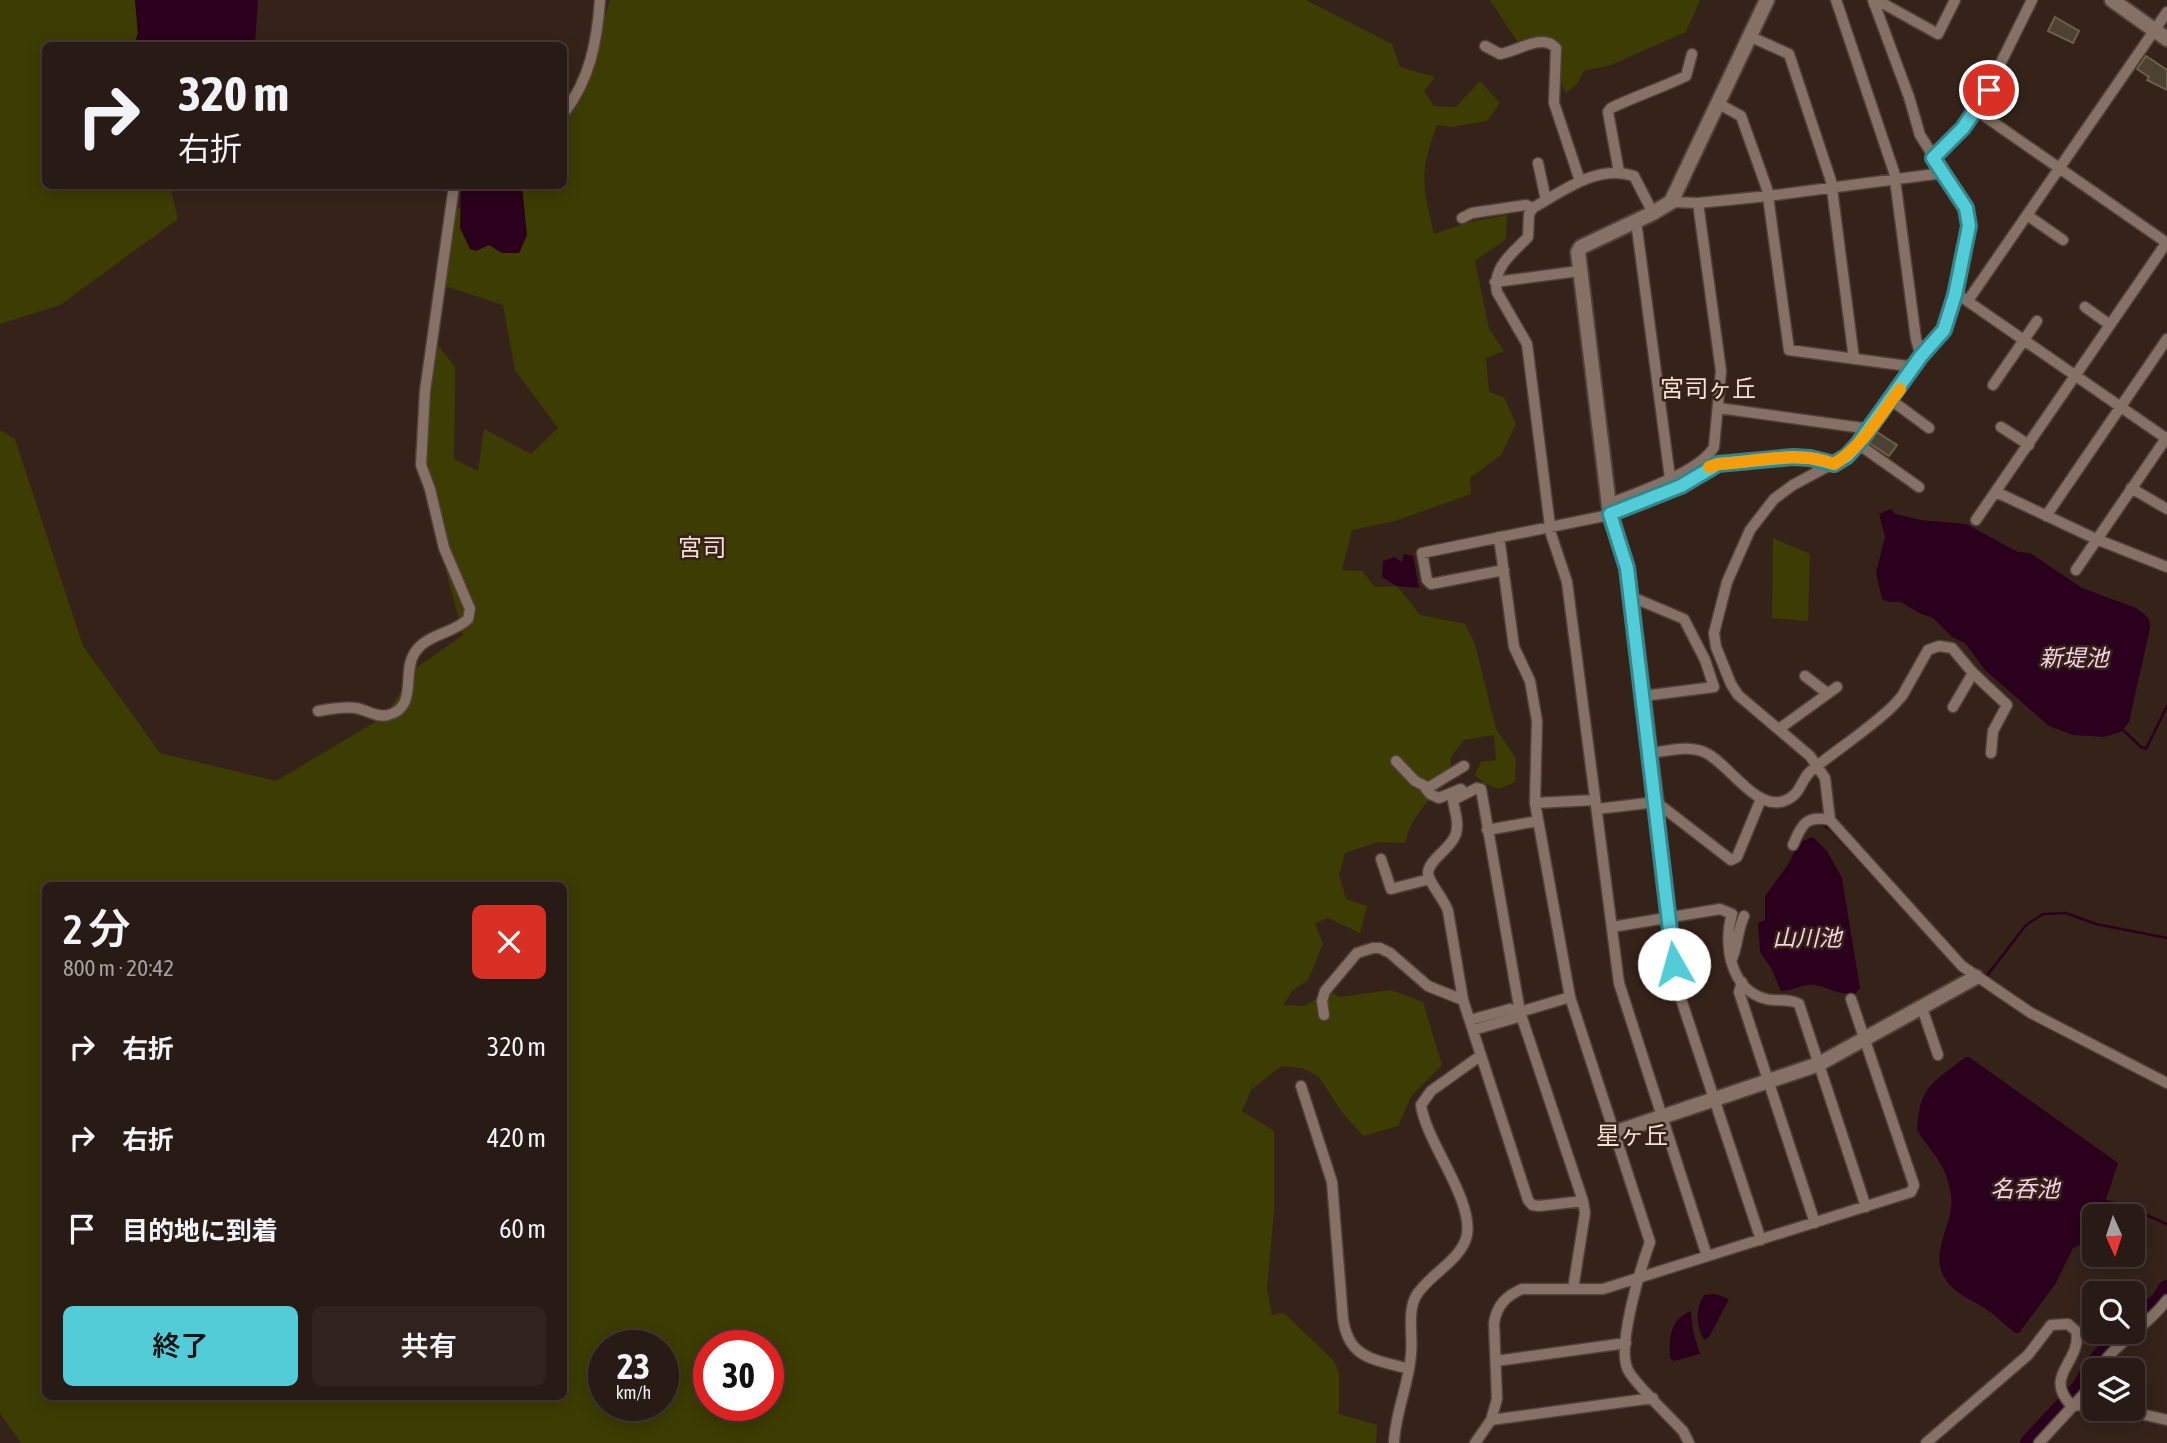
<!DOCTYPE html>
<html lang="ja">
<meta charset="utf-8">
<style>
:root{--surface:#281a14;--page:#30231d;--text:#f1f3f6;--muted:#a5a1a0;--line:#443834;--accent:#52ccd6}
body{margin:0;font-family:"Asap Condensed","Noto Sans JP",sans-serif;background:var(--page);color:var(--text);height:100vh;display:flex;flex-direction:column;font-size:26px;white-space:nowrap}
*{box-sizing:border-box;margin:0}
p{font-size:23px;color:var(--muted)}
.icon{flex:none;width:38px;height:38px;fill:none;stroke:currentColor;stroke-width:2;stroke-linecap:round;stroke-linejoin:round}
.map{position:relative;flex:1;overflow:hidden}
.drawer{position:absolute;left:42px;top:882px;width:525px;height:518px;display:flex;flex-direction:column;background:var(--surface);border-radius:10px;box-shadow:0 4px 18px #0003,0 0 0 2px var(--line)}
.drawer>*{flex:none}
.hud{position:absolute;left:42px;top:42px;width:525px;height:147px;border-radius:10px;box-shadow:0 4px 18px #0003,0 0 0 2px var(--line);background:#281a14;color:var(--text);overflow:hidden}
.needle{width:46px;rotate:177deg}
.buttons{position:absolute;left:2082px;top:1204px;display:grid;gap:14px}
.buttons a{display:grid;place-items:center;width:63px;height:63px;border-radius:10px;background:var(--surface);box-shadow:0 4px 18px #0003,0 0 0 2px var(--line);font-size:35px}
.speed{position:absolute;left:588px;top:1330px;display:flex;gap:14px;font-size:35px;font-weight:700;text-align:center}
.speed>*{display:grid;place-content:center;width:91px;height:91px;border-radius:50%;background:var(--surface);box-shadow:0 4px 18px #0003,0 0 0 2px var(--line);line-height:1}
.speed small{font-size:18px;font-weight:400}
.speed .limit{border:10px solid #d22;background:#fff;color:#111}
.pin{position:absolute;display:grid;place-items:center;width:60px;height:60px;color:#fff;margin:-30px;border:4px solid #fff;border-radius:50%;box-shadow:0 2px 7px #0007}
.me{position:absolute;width:77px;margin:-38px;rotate:353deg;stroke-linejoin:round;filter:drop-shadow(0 0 5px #0008)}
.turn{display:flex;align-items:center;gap:24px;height:147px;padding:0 21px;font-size:32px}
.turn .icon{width:91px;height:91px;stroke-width:2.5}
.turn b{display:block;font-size:49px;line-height:60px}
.round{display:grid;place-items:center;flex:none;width:74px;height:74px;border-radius:10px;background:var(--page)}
.head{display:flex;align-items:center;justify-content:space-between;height:119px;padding:0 21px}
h1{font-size:42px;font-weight:600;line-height:52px}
.action{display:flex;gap:14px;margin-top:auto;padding:14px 21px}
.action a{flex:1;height:80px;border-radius:10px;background:var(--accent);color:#111;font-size:28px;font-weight:600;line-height:80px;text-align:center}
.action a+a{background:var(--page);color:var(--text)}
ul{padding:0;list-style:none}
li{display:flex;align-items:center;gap:21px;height:91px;padding:0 21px}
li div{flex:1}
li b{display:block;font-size:26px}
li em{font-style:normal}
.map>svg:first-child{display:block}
.green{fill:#3d3c02;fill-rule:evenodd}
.water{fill:#2b001c}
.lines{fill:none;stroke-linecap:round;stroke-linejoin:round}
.stream{stroke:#2b001c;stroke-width:2.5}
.river{stroke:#2b001c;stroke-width:18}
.building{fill:#4d4231;stroke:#6b5f4d;stroke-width:2}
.street-casing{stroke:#50413a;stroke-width:13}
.secondary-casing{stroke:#50413a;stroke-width:18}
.street{stroke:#867166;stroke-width:10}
.secondary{stroke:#867166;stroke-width:14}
.route-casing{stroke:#35858b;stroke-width:18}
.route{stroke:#52ccd6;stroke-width:12}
.slow{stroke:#f59e0b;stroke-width:12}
.labels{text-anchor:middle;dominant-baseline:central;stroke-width:5;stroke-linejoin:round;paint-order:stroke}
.water-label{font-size:23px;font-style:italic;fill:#f8d0e5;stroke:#35231a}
.quarter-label{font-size:24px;fill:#f7dfd3;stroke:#35231a}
</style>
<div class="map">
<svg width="2167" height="1443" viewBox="0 0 2167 1443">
<rect width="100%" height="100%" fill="#35231a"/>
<path class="green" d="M 0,0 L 135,0 L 138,34 L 134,45 L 46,46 L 46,186 L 170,186 L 178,219 L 60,305 L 0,324 Z
M 610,0 L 1306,0 L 1392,44 L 1400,67 L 1435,77 L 1424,91 L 1434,106 L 1456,107 L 1480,81 L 1500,103 L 1487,121 L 1452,127 L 1437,125 C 1419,174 1422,184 1434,234 L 1469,222 L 1507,215 L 1506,239 L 1475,261 L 1489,329 L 1504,351 L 1486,358 L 1489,392 L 1504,397 L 1516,424 L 1501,455 L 1470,478 L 1471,494 L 1395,521 L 1352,530 L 1342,570 L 1362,571 L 1375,587 L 1397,586 L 1420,615 L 1465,624 L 1475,644 L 1496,729 L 1516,758 L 1515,782 L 1499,789 L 1484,783 L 1475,775 L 1481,762 L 1496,760 L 1494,735 L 1464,740 L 1451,757 L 1450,781 C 1428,799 1412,815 1405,843 L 1378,842 L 1345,853 L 1339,874 L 1346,899 L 1367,906 L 1360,933 L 1328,918 L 1315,923 L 1323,944 L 1308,980 L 1293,990 L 1283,1005 L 1305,1006 L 1330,990 L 1339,997 L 1391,990 L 1423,1002 L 1442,1065 L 1412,1095 L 1398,1126 L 1363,1136 L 1341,1111 L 1318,1076 L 1302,1068 L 1281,1066 L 1251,1090 L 1242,1111 L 1274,1131 L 1274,1211 L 1267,1288 L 1272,1315 L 1284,1313 L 1334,1361 L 1339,1373 L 1339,1414 L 1377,1425 L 1376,1443 L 21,1443 L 0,1413 L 0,430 L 15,439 L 83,646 L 160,753 L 276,781 L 385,716 L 416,668 L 463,635 L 445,567 L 421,432 L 434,340 L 455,367 L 454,459 L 478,471 L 484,429 L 531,454 L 558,428 L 515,370 L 503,305 L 442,285 L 453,211 L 507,186 L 564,186 L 564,125 L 580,97 ZM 46,886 L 564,886 L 564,1396 L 46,1396 ZM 604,1346 L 663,1346 L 663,1405 L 604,1405 ZM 709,1346 L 768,1346 L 768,1405 L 709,1405 Z
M 1490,0 L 1700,0 L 1686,32 L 1611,65 L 1584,71 L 1577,84 L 1566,93 C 1554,73 1560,61 1554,39 L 1517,41 Z
M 1773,538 L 1810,554 L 1808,621 L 1772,618 Z"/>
<path class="water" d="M 135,0 L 258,0 L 255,45 L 134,45 L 138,33 Z
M 461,186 L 522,186 L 527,235 L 519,253 L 502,253 L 489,245 L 476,251 L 470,249 L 460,228 Z
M 1891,509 L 1895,514 L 1921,520 L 1966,524 L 2018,552 L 2030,553 L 2082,588 L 2136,608 L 2144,614 L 2149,619 L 2150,628 L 2129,722 L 2121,732 L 2104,737 L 2073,735 L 2049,726 L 1985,670 L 1965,643 L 1952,637 L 1933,618 L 1919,613 L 1901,602 L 1889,602 L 1882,599 L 1876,573 L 1885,537 L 1879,514 Z
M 1404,554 L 1413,556 L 1419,588 L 1396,586 L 1382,577 L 1383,561 L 1394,557 L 1402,562 Z
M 1813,837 L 1827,851 L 1842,878 L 1860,988 L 1855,994 C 1837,995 1830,988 1815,985 C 1802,983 1794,991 1781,991 L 1771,968 L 1760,952 L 1758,923 L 1765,920 L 1765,896 L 1789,863 L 1799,842 Z
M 1966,1057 L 1969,1057 L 2118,1163 L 2102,1211 L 2099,1216 L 2095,1216 L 2095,1223 L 2080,1245 L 2073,1248 L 2056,1283 L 2019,1333 L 2015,1333 C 2005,1325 1996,1316 1986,1309 C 1971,1299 1954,1294 1944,1277 C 1929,1251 1955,1223 1951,1195 C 1946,1162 1933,1156 1917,1130 C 1920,1084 1933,1083 1966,1057 Z
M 1715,1294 L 1729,1299 L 1709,1337 L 1704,1340 C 1696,1326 1695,1309 1704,1295 Z
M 1691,1311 L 1693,1331 L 1700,1354 L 1674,1361 L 1670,1358 C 1669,1338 1670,1319 1691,1311 Z"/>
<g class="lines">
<path class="stream" d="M 2122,729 L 2141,747 L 2146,749 L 2167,706
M 1818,822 L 1830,829 L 1964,974
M 1985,978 L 2026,925 L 2043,914 L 2066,913 L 2096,924 L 2167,938
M 2105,1201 L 2126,1206 L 2167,1224"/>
<path class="river" d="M 2133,1325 L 2161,1299 L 2167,1289
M 2029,1443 L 2081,1387 L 2094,1364 L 2124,1332"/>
</g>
<path class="building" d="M 2055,17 L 2079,31 L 2073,43 L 2048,31 Z
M 2146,56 L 2167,70 L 2167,90 L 2147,80 L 2149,77 L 2137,69 Z
M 1877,432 L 1897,445 L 1889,456 L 1869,443 Z"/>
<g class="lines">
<defs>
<path id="street" d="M 1836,0 L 1894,172 L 1916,339 L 1921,356
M 1873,0 L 1909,97 L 1920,135 L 1966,208 L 1969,226 L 1944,330 L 1921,356 L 1858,444 L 1847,456 L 1793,485 L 1774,499 L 1750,530 L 1727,582 L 1714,633 L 1716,647 L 1731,684 L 1738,695 L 1810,756 L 1825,778 L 1830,820 L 1962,966 L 2031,1013 L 2167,1083
M 1874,4 L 1884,4 L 1938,34 L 1955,0
M 1749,36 L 1789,54 L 1831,181 L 1854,359
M 1485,46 L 1500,54 C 1518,51 1542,33 1556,48 L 1554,103 L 1580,181
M 1717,103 L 1741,116 L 1767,189 L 1789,350 L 1915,367
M 1977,111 L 2167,243
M 564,113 C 590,79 597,42 600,0
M 1933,158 L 1977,111 L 2032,0
M 1538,163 L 1546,200
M 1619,172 L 1608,112 L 1611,108 C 1636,96 1661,88 1686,76 L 1692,54
M 1671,202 L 1698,203 L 1768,196 L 1943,173
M 1653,213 L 1634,176 C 1598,164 1564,190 1533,208 L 1529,214 L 1528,237 C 1513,253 1492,267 1497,292 L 1527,344 L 1551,534 L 1567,582 L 1619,983 L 1707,1256
M 2027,215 L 2063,240
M 1462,218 L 1472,213 L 1526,205 L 1533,208
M 1636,221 L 1670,478
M 1495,282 L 1579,271
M 1963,298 L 2167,439
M 1969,299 L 2167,12
M 2085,307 L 2110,325
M 1993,385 L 2037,321
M 1891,400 L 1929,428
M 1719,408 L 1870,429
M 2001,427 L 2029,445
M 1858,444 L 1919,487
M 2131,488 L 2167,509
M 1996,492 L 2096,539 L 2167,567
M 1609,504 C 1637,492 1699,473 1714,447 L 1721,371 L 1698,203
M 2046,516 L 2167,339
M 1976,520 L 2167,242
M 1499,537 L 1514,647 L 1530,681 L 1537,721 L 1535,803 L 1570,997 L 1650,1242 C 1641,1267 1616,1347 1628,1370 C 1634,1383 1671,1418 1683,1431 L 1689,1443
M 1504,570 L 1431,584 L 1427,580 L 1422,553 L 1619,513 L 1681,486 L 1718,464 L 1793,457 L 1810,458 L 1834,464
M 2076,570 L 2167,437
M 1631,601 L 1639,600 L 1684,619 L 1705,660 L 1714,687 L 1643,696
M 1805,676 L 1827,693
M 1953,707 L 1973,673
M 318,711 C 330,709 344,706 356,708 C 367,710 377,718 388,715 C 418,708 402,673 414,654 C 425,634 453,634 468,619 L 470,609 L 444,548 L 430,489 L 421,465 L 425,391 L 454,186
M 1779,729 L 1837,687
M 1651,753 C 1667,751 1688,745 1704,752 C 1728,762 1755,811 1784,801 C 1802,795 1800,779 1812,770 C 1839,748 1868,730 1893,706 L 1902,696 L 1928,650 L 1939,646 L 1952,648 L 1973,673 L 2007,705 L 1993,731 L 1991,753
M 1396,761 L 1415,781 L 1427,787
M 1461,789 L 1439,798 L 1430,794 L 1426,789 L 1464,766
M 1656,802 L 1654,811 L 1677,987 L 1761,1240
M 1535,803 L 1595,800
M 1597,809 L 1656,802 L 1731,860 L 1737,857 L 1761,799
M 1487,830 L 1538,821
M 1793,845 C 1802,824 1806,815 1830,820
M 1381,859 L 1391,889 L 1430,879
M 1612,927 L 1720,909 L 1732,914 C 1723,944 1730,990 1766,999 C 1777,1002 1790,998 1799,1004 L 1866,1207
M 1731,961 C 1738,947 1737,931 1744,916
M 1742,982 L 1739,992 L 1815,1223
M 1922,1008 L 1938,1055
M 1324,1015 L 1322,1001 L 1325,991 L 1357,953 L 1373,948 L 1380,948 L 1390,953 L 1428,986 L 1463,1000
M 1470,1020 L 1510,1009 L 1520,1012
M 1473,1030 L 1515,1018 L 1520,1012 L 1570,997
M 1301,1086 L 1332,1182 L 1343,1319 C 1349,1360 1375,1359 1409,1369
M 1573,1289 L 1585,1213 L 1583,1201 L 1520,1012 L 1481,789 L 1477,788 L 1453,800 C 1454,809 1458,819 1457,827 C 1457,847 1429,857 1428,873 C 1428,882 1445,900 1448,911 L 1463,1000 L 1528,1200 L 1532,1205 L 1539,1206 L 1583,1201
M 1496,1361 L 1626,1343
M 2098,1370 C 2116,1342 2147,1327 2167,1300
M 2072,1406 L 2095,1404
M 2119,1409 L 2167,1420
M 1491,1420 L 1653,1398
M 1394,1443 C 1395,1413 1409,1384 1411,1354 C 1413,1336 1407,1312 1416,1296 C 1428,1275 1462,1260 1467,1235 C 1473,1198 1426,1142 1421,1105 L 1431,1091 L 1480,1056
M 1475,1443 L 1491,1420 L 1497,1399 L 1494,1323 C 1497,1305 1506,1296 1522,1289 L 1603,1289 L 1911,1192 L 1914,1185 L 1851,999
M 1926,1443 L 2028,1355 L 2051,1325 L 2068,1324 L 2076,1331 C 2083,1362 2041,1375 2072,1406
M 2039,1443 L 2086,1392 L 2095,1375"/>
<path id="secondary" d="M 2112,0 L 2167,39
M 1656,802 L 1627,568 L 1610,514 L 1578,252 L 1581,247 L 1653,213 L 1671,202 L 1767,0
M 1614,1133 L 1819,1064 L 1976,977"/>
</defs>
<use href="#street" class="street-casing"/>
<use href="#secondary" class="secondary-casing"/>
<use href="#street" class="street"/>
<use href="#secondary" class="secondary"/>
</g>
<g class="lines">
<defs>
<path id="route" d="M 1674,964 L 1627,568 L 1610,514 L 1681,486 L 1718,464 L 1793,457 L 1810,458 L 1834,464 L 1847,456 L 1858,444 L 1921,356 L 1944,330 L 1955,295 L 1969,226 L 1966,208 L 1933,158 L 1963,128 L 1989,90"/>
</defs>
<use href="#route" class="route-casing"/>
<use href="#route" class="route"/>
<path class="slow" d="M 1709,467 L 1718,464 C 1755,462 1799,450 1834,464 C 1862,447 1880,415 1900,389"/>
</g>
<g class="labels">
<g class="water-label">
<text x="2074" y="658">新堤池</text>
<text x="1807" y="938">山川池</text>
<text x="2025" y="1189">名呑池</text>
</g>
<g class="quarter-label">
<text x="1708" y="388">宮司ヶ丘</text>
<text x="702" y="547">宮司</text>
<text x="1632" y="1135">星ヶ丘</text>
</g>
</g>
</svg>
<div class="buttons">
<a><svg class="needle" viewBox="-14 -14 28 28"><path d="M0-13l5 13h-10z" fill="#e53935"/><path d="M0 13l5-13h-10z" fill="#a5a1a0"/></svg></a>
<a><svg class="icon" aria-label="search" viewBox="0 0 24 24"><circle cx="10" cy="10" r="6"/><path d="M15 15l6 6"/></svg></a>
<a><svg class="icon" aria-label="layers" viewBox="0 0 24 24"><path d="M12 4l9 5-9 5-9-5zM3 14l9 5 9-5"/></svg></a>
</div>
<div class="speed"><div>23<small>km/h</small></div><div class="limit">30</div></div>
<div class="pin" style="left:1989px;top:90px;background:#d93025"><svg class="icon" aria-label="arrive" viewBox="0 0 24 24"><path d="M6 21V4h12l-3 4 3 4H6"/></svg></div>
<svg class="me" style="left:1674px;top:964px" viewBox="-20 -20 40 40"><circle r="19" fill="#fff"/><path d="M0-13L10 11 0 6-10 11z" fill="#52ccd6"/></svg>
<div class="hud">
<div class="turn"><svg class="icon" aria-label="right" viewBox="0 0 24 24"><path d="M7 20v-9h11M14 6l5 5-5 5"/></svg><div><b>320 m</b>右折</div></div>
</div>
<section class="drawer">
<div class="head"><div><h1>2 分</h1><p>800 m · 20:42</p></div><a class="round" style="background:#d93025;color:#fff"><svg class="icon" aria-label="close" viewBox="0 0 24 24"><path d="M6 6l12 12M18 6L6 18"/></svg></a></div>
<ul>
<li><svg class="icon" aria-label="right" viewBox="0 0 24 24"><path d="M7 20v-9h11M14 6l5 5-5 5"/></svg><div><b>右折</b></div><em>320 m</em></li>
<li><svg class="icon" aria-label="right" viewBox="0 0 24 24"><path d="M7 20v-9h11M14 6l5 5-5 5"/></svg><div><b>右折</b></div><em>420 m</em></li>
<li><svg class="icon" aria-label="arrive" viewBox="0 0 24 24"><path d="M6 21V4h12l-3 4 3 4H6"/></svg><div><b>目的地に到着</b></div><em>60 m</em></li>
</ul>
<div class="action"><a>終了</a><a>共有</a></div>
</section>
</div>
